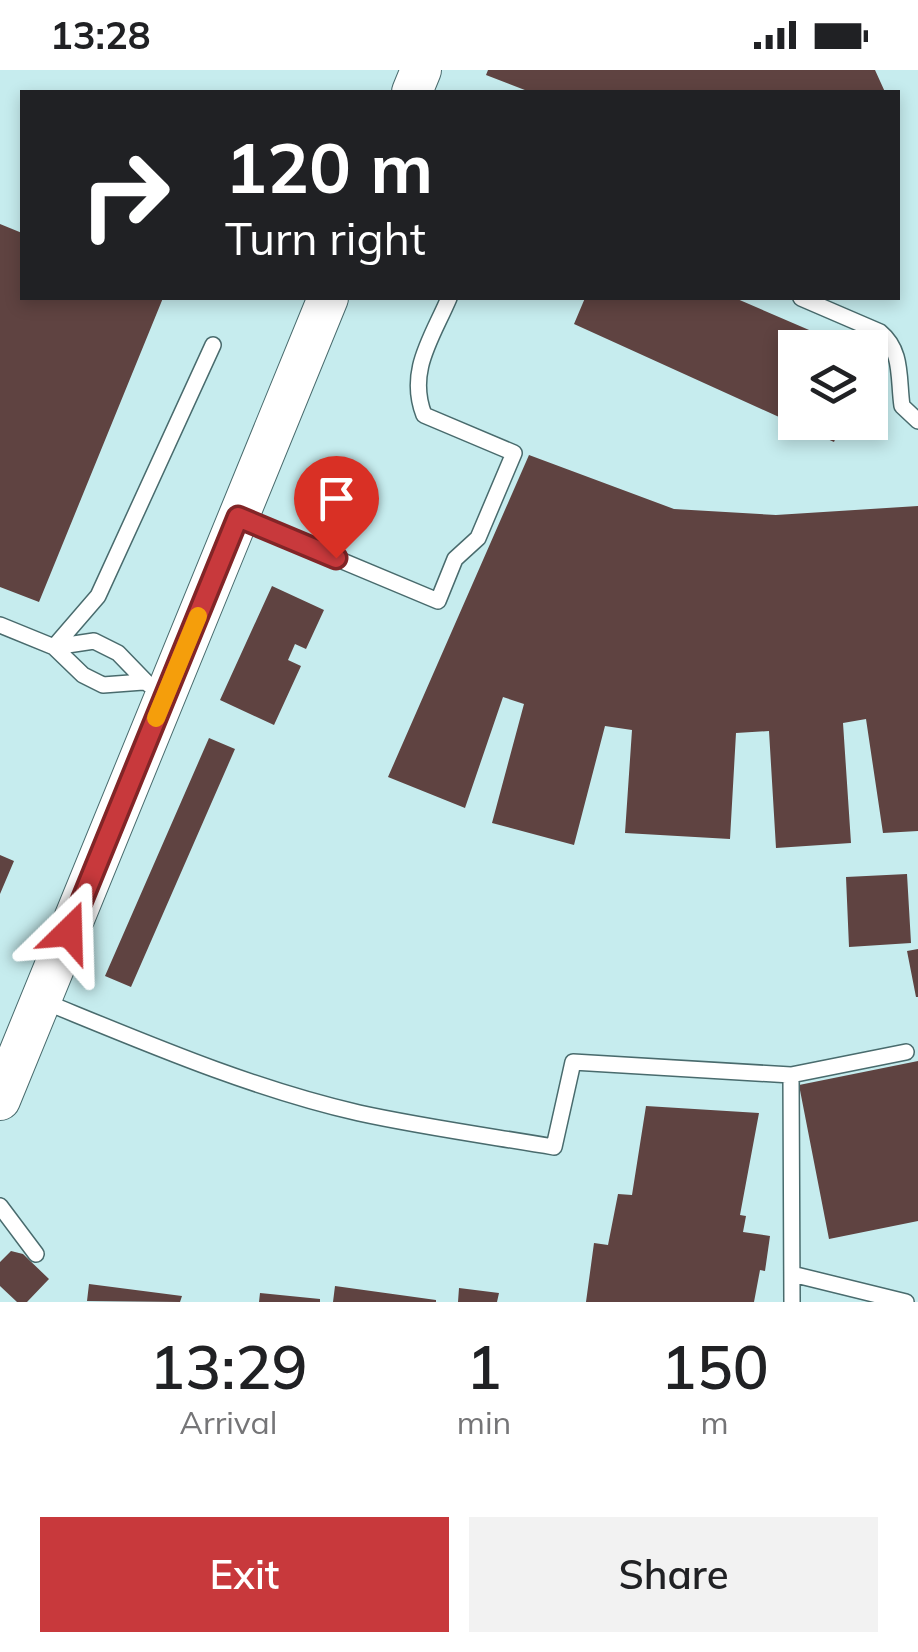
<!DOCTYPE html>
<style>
:root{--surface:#fff;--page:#f2f2f2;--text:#202124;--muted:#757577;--accent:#c8393c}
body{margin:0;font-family:Mulish,sans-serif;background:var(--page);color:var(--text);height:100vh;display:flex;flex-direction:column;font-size:38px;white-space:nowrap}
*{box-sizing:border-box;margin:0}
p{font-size:32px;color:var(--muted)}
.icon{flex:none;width:55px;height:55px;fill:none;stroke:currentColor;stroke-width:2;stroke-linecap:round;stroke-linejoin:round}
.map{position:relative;height:1232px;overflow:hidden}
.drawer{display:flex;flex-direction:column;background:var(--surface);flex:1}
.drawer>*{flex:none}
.guide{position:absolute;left:20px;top:20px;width:880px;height:210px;border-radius:0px;box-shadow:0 5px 15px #0003;background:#202124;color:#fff;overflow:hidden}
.tools{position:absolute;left:778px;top:260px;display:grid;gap:20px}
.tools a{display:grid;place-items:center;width:110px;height:110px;border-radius:0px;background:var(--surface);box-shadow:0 5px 15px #0003;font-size:50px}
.pin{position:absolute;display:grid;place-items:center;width:85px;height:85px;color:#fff;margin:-102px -42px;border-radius:50% 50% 50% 0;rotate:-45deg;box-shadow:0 0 10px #0007}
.pin .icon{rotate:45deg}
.me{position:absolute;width:110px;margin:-55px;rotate:22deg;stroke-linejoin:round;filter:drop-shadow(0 0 8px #0008)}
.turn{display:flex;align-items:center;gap:35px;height:210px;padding:0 40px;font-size:45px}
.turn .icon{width:130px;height:130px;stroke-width:2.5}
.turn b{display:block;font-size:70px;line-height:85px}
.eta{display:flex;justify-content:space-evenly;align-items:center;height:170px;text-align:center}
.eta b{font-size:60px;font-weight:600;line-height:70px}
.primary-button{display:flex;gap:20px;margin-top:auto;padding:20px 40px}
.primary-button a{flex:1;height:115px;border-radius:0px;background:var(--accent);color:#fff;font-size:40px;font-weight:600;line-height:115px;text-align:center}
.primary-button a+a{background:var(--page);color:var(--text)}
.status{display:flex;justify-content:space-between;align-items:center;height:70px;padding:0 50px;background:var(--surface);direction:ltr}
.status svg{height:28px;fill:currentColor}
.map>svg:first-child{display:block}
.building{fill:#5f4341}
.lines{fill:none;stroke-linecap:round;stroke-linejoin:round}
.lane-casing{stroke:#496b6d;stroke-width:18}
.secondary-casing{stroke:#496b6d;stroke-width:42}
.lane{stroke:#fff;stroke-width:15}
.secondary{stroke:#fff;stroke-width:40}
.route-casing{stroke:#822527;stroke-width:25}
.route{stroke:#c8393c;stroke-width:18}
.slow{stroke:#f59e0b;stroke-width:18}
</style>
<div class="status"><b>13:28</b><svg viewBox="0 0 49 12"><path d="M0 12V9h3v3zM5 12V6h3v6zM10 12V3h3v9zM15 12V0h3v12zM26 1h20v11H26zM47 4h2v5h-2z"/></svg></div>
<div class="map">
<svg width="918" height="1232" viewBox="0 0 918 1232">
<rect width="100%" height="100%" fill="#c6ecee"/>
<path class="building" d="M 488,0 L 875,0 L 885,22 L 530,22 L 486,5 Z
M 0,154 L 22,163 L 22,228 L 163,228 L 39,532 L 0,517 Z
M 585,228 L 735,228 L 851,278 L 795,278 L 795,352 L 842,352 L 834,372 L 574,254 Z
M 529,385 L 674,439 L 776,445 L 918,436 L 918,761 L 883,763 L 866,649 L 843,653 L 851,773 L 776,778 L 769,661 L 736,663 L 730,769 L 625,763 L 632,660 L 605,656 L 574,775 L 492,753 L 524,634 L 503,627 L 465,738 L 388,707 Z
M 272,516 L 324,540 L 306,579 L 295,574 L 288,590 L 301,596 L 274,655 L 220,630 Z
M 209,668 L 235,679 L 131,917 L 105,906 Z
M 0,785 L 14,791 L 0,824 Z
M 907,804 L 911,873 L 849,877 L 846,807 Z
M 918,879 L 918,927 L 916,927 L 907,881 Z
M 918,991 L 918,1151 L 829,1169 L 799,1015 Z
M 646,1036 L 759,1043 L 740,1145 L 746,1146 L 743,1162 L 770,1166 L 765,1201 L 760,1200 L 754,1232 L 586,1232 L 594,1173 L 608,1175 L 618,1124 L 632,1125 Z
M 11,1181 L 23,1184 L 49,1209 L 27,1232 L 17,1232 L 0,1216 L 0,1192 Z
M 89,1214 L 182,1226 L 180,1232 L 87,1231 Z
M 335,1216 L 436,1230 L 436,1232 L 333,1232 Z
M 459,1218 L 499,1223 L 497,1232 L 458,1232 Z
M 260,1223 L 320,1229 L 320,1232 L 259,1232 Z"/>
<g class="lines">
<defs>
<path id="lane" d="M 801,228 L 880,262 C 903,281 898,308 902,336 L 918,351
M 242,449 L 438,531 L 455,489 L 478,468 L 514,383 L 424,345 C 407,301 432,268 449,228
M 0,555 L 54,577 L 83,605 L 103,615 L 143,612
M 54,577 L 98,526 L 213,275
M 54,577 L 94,571 L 118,583 L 148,614
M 43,931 C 146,973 250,1018 359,1043 C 423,1057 489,1066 554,1077 L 573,992 L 791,1005 L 906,982
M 791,1005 L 792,1232
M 0,1136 L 36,1184
M 792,1204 L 906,1232"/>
<path id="secondary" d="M 412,22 L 421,0
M 0,1030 L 328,228"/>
</defs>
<use href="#lane" class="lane-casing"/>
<use href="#secondary" class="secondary-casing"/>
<use href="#lane" class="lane"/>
<use href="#secondary" class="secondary"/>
</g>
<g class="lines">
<defs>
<path id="route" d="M 69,862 L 238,447 L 336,488"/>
</defs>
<use href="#route" class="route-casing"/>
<use href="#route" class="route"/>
<path class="slow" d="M 156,648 L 198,546"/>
</g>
</svg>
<div class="tools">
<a><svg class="icon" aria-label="layers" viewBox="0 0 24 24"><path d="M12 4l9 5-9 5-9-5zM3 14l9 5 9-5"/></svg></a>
</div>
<div class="pin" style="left:336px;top:488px;background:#d93025"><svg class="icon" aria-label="arrive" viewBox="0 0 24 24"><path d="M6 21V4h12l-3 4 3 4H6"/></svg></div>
<svg class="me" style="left:69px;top:862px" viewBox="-20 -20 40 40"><path d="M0-17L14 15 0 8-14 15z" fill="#c8393c" stroke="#fff" stroke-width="4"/></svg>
<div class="guide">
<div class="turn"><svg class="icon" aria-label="right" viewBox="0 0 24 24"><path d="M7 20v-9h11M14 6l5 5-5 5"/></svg><div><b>120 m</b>Turn right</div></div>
</div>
</div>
<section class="drawer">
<div class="eta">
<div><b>13:29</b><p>Arrival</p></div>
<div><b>1</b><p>min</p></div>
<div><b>150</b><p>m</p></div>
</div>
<div class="primary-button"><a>Exit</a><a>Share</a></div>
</section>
